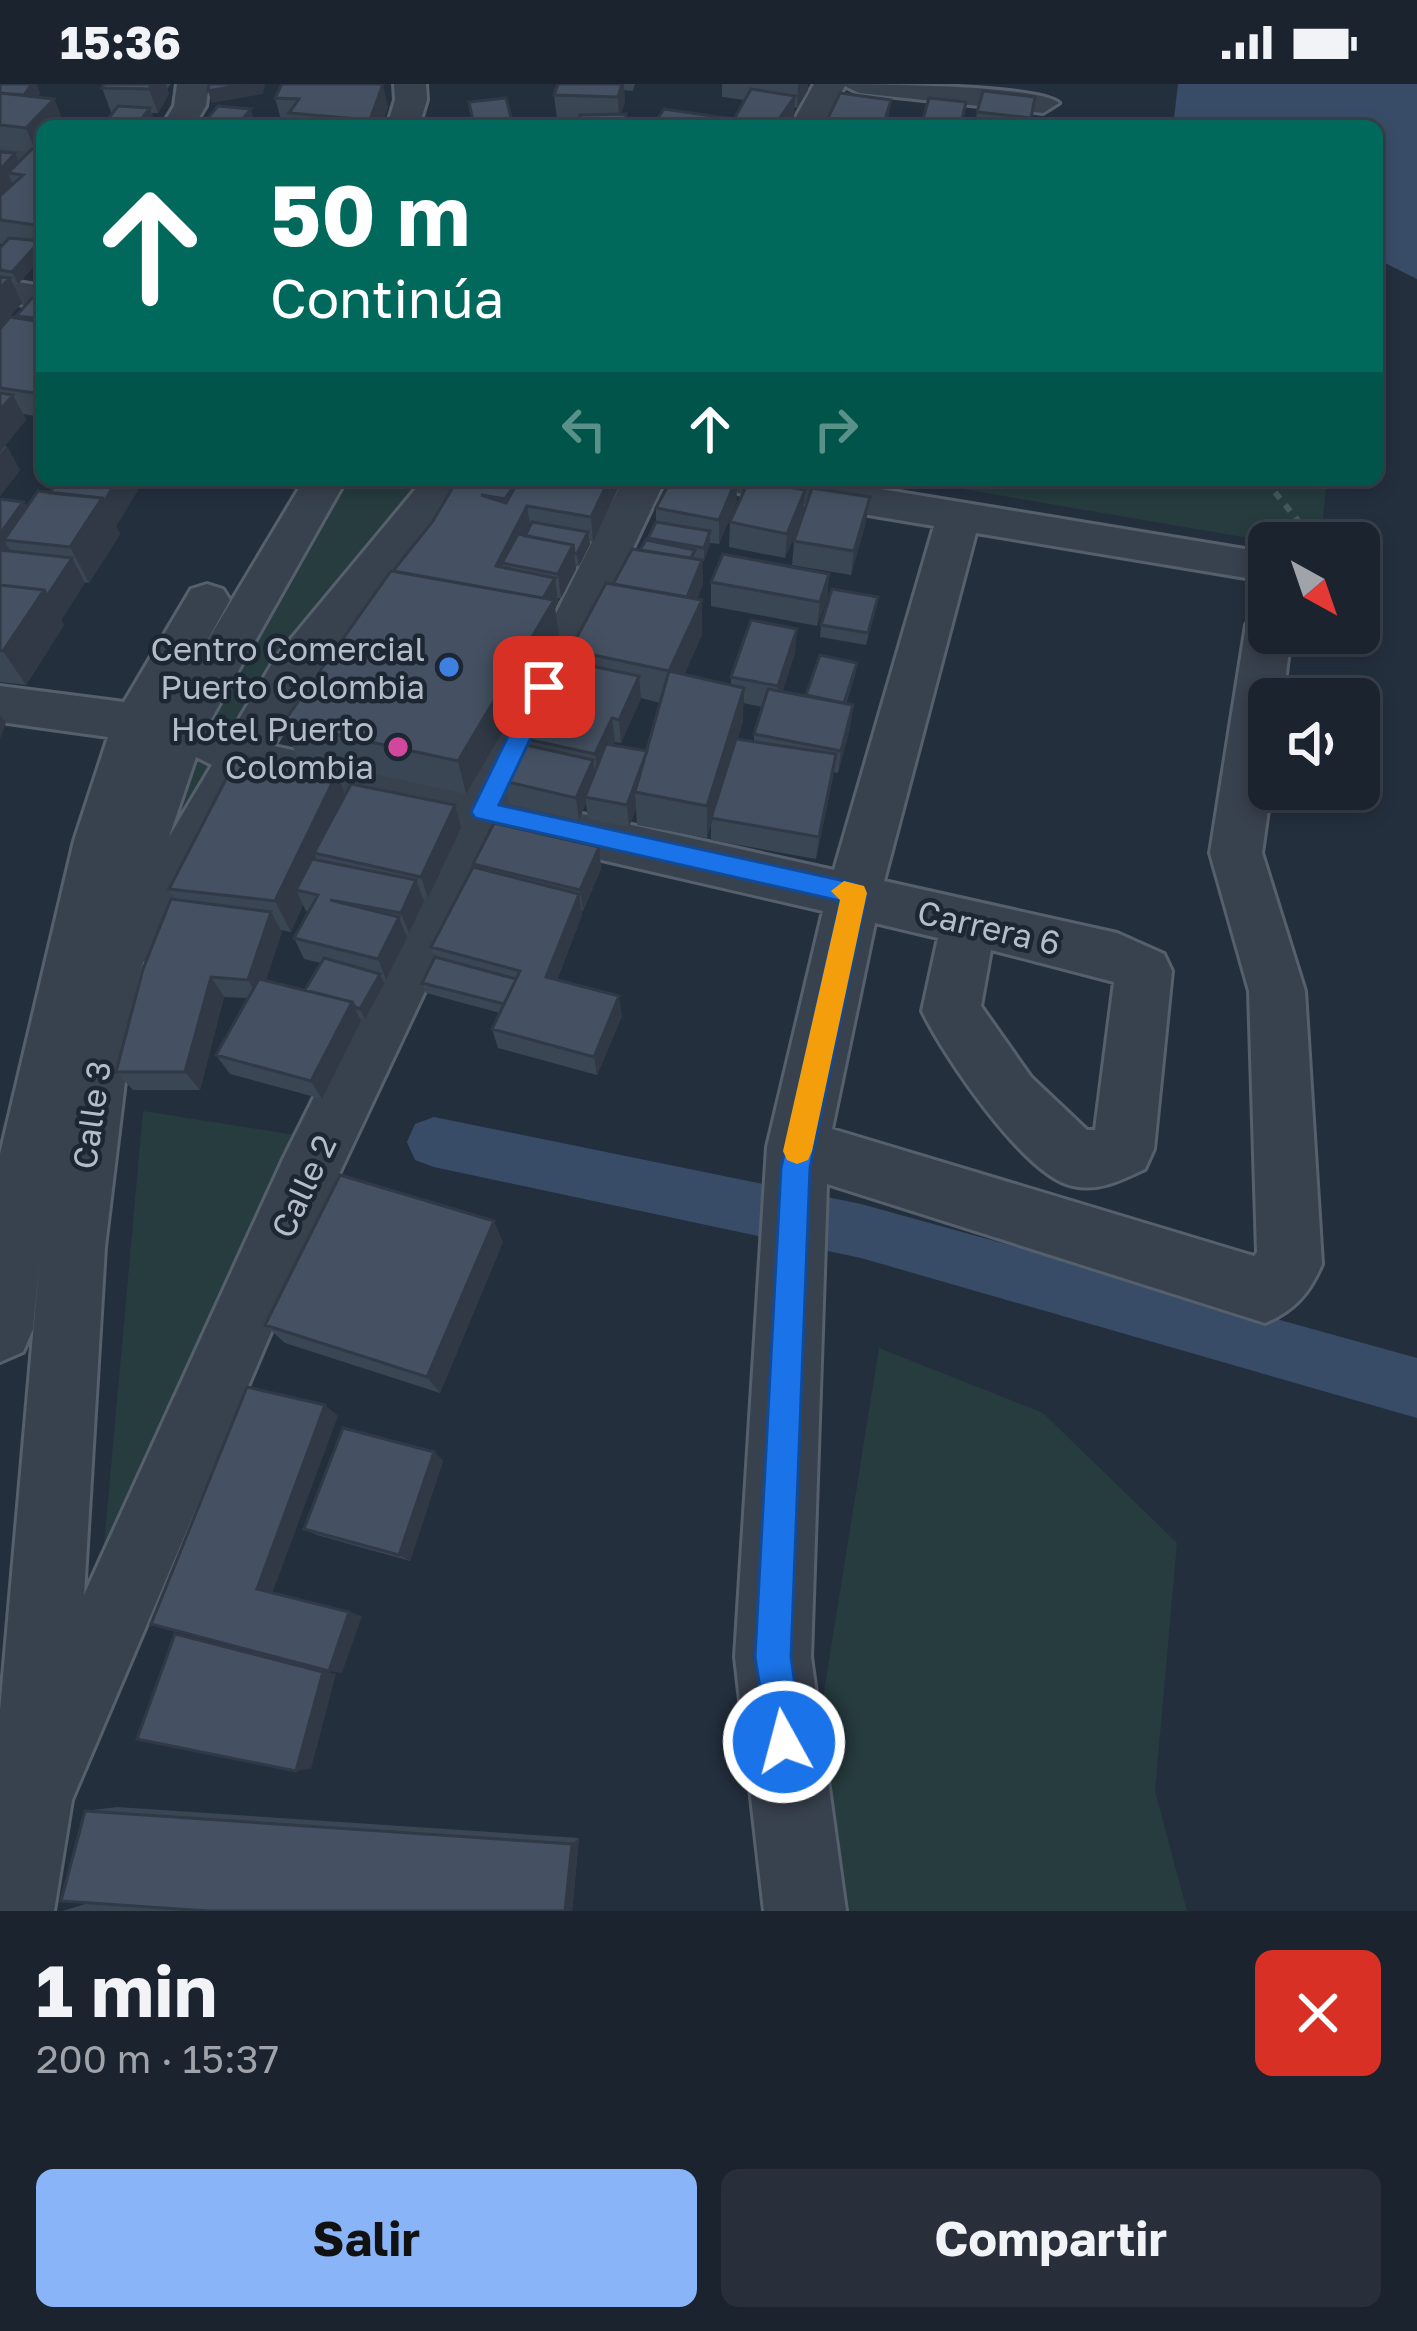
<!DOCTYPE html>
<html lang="es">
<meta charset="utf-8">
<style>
:root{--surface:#1b232e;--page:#282f3a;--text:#f1f3f6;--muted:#a0a4aa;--line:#39404a;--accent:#8ab4f8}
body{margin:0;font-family:"Golos Text",sans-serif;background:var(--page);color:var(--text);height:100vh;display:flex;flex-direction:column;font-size:45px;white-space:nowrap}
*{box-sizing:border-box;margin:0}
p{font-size:39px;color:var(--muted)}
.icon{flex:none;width:66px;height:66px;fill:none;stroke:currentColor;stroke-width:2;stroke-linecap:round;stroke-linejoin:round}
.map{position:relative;height:1827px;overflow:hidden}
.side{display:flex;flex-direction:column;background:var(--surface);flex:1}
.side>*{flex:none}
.guide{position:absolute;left:36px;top:36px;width:1347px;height:366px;border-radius:18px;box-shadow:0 6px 18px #0003,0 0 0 3px var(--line);background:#00695c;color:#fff;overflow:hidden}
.needle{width:78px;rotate:140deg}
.tools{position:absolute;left:1248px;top:438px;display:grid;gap:24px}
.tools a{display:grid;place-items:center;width:132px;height:132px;border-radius:18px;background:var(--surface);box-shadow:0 6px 18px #0003,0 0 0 3px var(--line);font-size:60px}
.pin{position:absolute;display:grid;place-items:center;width:102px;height:102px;color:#fff;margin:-51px;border-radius:24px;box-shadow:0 6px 18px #0006}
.me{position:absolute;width:132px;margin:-66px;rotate:353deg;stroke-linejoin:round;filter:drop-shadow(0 0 9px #0008)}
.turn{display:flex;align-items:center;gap:42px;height:252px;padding:0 36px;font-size:54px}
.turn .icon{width:156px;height:156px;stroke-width:2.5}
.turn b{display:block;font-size:84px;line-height:102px}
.lanes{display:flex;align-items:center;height:114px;padding:0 36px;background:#0003;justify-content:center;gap:60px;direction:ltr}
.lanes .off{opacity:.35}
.round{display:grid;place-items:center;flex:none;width:126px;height:126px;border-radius:18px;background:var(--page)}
.head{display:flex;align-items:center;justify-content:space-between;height:204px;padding:0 36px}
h1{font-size:72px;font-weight:700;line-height:90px}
.button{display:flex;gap:24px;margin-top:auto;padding:24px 36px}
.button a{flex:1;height:138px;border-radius:18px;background:var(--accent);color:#111;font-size:48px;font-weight:700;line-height:138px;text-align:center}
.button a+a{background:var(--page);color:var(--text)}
.status{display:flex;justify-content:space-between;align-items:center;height:84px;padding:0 60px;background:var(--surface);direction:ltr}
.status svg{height:33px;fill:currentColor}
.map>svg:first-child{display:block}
.green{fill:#263c3f}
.water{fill:#394c67}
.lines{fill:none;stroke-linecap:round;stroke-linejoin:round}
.canal{fill:#394c67;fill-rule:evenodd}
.minor-casing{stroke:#565f6c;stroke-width:6}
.path{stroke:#44595c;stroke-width:6;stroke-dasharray:8 8;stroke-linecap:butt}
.minor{fill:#38414e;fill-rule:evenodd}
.wall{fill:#3b4654;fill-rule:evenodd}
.shaded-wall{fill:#303945}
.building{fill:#455162;stroke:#303945;stroke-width:3}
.route{fill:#1a73e8;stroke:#114b97;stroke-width:3}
.slow{fill:#f59e0b}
.shop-dot{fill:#3f7fe0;stroke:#1d2633;stroke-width:4.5}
.hotel-dot{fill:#d1479c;stroke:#1d2633;stroke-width:4.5}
.labels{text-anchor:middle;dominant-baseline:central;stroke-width:9;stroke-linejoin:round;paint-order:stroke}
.poi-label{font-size:33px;fill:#b4bcc9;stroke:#1d2633;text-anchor:end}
.street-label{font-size:33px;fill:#b4bcc9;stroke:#1d2633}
</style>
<div class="status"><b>15:36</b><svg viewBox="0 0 49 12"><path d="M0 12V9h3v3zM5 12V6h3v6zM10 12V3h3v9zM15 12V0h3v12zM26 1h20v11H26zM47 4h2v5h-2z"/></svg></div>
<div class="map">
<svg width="1417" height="1827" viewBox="0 0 1417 1827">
<rect width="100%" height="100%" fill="#242f3e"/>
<path class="green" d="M 347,396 L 426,396 L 182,747 L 163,746 L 219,610 Z
M 909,396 L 1327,396 L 1320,459 L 1278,459 Z
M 143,1027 L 296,1051 L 99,1517 Z
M 879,1264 L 1043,1329 L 1177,1459 L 1155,1707 L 1187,1827 L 846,1827 L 818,1645 Z"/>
<path class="water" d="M 1178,0 L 1417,0 L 1417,195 L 1377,175 L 1377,42 L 1173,42 Z"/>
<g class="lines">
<path class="canal" d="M 434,1033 L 861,1120 L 1417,1274 L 1417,1334 L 861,1174 L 434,1083 L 415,1076 L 407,1058 L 415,1040 Z"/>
<defs>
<path id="minor" d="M 177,0 L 209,0 L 206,22 L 194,42 L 162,42 L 174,22 Z
M 394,0 L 426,0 L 427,16 L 419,42 L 387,42 L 395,16 Z
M 814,0 C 855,0 1038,0 1059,19 L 1043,29 L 859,9 L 845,2 L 823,42 L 791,42 Z
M 0,62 L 42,69 L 42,89 L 0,82 Z
M 0,195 L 42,202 L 42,224 L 0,217 Z
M 304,396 L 346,396 L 210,637 L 232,647 L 276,573 L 423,396 L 467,396 L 311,596 L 274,662 L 468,705 L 623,396 L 665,396 L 515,715 L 834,786 L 934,442 L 742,410 L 727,406 L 721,396 L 826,396 L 1269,469 L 1269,505 L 1246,494 L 976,449 L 884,797 L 1117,849 L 1164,870 L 1172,887 L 1154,1065 L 1145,1085 C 1122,1096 1099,1108 1073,1102 C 1025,1093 943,971 922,927 L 938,854 L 875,839 L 832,1045 L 1254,1172 L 1257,1168 L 1249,907 L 1210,769 L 1246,541 L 1253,529 L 1269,525 L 1269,549 L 1291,549 L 1283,615 L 1269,615 L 1271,705 L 1262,769 L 1305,907 L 1322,1180 C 1310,1209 1294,1227 1265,1239 L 827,1100 L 811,1573 L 846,1827 L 764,1827 L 735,1573 L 767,1063 L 823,827 L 498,752 L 332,1105 L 72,1716 L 54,1827 L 0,1827 L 0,1627 L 40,1171 L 33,1245 L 23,1268 L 0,1278 L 0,1070 L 74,757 L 108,653 L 0,638 L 0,602 L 124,618 L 191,505 L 207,500 L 223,505 L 230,516 L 199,571 ZM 196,673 L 212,681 L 169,753 ZM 255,696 L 450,741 L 284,1073 L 84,1511 L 105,1163 L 136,907 L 143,878 L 157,873 ZM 991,866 L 1114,898 L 1095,1046 L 1087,1046 L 1031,993 L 981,922 Z"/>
</defs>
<use href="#minor" class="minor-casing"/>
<path class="path" d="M 1265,396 L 1300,439 L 1297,459"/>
<use href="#minor" class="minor"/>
</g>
<path class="wall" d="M 0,0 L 36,0 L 40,9 L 37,13 L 54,15 L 64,39 L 42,42 L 42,174 L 18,200 L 13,200 L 22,219 L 0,243 L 0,163 L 3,160 L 0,160 L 0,68 L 19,78 L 29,68 L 0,65 Z
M 104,0 L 171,0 L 167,5 L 169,10 L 158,29 L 152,29 L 154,36 L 150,42 L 104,42 L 104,40 L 112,28 L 111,28 L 102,4 Z
M 282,0 L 388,23 L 381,42 L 292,42 L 291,39 L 282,39 L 275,14 Z
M 558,0 L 635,0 L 633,7 L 624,6 L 625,18 L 621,30 L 580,36 L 557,35 L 554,11 Z
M 722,0 L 808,0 L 808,6 L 797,24 L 794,23 L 794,36 L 734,35 L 745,16 L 722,13 Z
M 1035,13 L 1029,42 L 975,42 L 977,28 Z
M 966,18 L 962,42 L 922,42 L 923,35 Z
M 42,203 L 42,333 L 23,330 L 26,336 L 5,361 L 20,386 L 0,412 L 0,245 L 18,234 L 16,232 Z
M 54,396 L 144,396 L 116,442 L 120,450 L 89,499 L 85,498 L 61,536 L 64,541 L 26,601 L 0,598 L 0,415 L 23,418 L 27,423 L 50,409 L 56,399 Z
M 457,396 L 621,398 L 593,458 L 589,457 L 590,460 L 579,482 L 576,482 L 576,485 L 561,514 L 558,514 L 558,518 L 555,524 L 559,551 L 466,710 L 297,673 L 283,639 L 393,487 L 433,437 Z
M 805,406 L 803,429 L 866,438 L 851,491 L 792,481 L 794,457 L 800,438 L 785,474 L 729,463 L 730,438 Z
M 737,417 L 719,460 L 710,459 L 704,477 L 702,477 L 703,500 L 697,515 L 702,551 L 684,590 L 731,601 L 731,593 L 795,569 L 782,608 L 806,612 L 857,579 L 855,591 L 846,620 L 853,621 L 850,644 L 838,689 L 834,688 L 816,775 L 711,756 L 711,739 L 707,754 L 637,741 L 636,724 L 629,743 L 588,735 L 586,719 L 579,736 L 509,720 L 504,697 L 527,662 L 526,655 L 572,578 L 570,566 L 613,500 L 648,457 L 656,438 L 656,424 ZM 641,614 L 660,619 L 646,667 L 613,661 L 615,658 L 621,659 ZM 743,619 L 763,623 L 754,650 L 754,657 L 737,655 L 743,638 Z
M 829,490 L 827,515 L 817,542 L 711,522 L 711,498 Z
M 878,513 L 866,561 L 820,553 L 821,541 Z
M 337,689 L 345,711 L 455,721 L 461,744 L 428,814 L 422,812 L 424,817 L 409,849 L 405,849 L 407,854 L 386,895 L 381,894 L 384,900 L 365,935 L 359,933 L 361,937 L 322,1015 L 230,990 L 216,971 L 248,914 L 224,913 L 200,1006 L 133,1006 L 116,988 L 176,816 L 169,805 ZM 303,821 L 306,827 L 309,828 L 294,854 L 304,875 L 321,879 L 305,906 L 266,896 L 281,846 L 291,848 Z
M 599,763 L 601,785 L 583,827 L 581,826 L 582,831 L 557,896 L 622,932 L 597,991 L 498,964 L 492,945 L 500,929 L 426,909 L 422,899 L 435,873 L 431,863 L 474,783 L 473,780 Z
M 503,1158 L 440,1309 L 285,1259 L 265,1241 Z
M 434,1368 L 443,1377 L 410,1477 L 317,1451 L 304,1445 Z
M 117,1723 L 579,1754 L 572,1827 L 208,1827 L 85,1727 Z
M 89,1819 L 198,1827 L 62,1827 Z"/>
<path class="shaded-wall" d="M 32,0 L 36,0 L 40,9 L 29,25 L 24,12 Z
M 152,0 L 166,0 L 169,10 L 158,29 L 149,5 Z
M 245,0 L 265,0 L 263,10 L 212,19 L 208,7 Z
M 383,0 L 388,23 L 381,42 L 371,42 L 370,36 Z
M 622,0 L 624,0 L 625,18 L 619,37 L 618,13 Z
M 798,0 L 808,0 L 808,6 L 797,24 Z
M 795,12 L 794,36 L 790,42 L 774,42 Z
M 54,15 L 64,39 L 61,42 L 42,42 L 42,58 L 33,57 L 38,67 L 36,68 L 26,44 Z
M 891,16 L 888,42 L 880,42 Z
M 150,24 L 154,36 L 150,42 L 136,42 Z
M 251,25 L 254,37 L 250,42 L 237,42 Z
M 15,69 L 26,94 L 23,91 L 8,89 L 15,106 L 0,123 L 0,86 Z
M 42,134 L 42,155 L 36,141 Z
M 40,157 L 42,163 L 42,174 L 18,200 L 12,188 Z
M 10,194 L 22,219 L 0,243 L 0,204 Z
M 13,311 L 26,336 L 0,368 L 0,326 Z
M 7,362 L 20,386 L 0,412 L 0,370 Z
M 117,396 L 144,396 L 116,442 L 120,450 L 89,499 L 70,463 L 102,414 Z
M 609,396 L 621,396 L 621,398 L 593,458 L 591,433 Z
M 736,396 L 737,417 L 719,460 L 719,436 Z
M 805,406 L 803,431 L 785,474 L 787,450 Z
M 870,413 L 866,438 L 851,491 L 854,467 Z
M 23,418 L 37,442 L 4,456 L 14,474 L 0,473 L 0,450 Z
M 527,422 L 531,447 L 502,479 L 505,498 L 496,482 Z
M 710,447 L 710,460 L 704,477 L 704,464 Z
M 588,448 L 590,460 L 579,482 L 577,470 Z
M 573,461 L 576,485 L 561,514 L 558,490 Z
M 72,474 L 85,499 L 61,536 L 64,541 L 26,601 L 3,567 L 44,506 Z
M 702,476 L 703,500 L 685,543 L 685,519 Z
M 829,490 L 827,515 L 817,542 L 820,518 Z
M 555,494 L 558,518 L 555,524 L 559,551 L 466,710 L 458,677 Z
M 702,516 L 702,551 L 671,621 L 669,587 Z
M 797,545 L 795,569 L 777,626 L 778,602 Z
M 639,592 L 641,615 L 621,659 L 619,636 Z
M 744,604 L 743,638 L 707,754 L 707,722 Z
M 853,621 L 850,644 L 838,689 L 841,667 Z
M 0,631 L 6,639 L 0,655 Z
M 612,634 L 615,658 L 598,693 L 595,670 Z
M 647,667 L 635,708 L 636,724 L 629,743 L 627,721 Z
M 836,670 L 833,692 L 816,775 L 819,753 Z
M 593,676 L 596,699 L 585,713 L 586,719 L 579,736 L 576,714 Z
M 337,689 L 349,722 L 314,769 L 320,784 L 296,806 L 303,821 L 291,848 L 275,817 Z
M 455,721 L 461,744 L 428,814 L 421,793 Z
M 599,763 L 601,785 L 583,827 L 580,806 Z
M 416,796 L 424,817 L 409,849 L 401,829 Z
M 579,810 L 582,831 L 550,913 L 546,893 Z
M 271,828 L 282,848 L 260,915 L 248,896 Z
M 399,833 L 407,854 L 386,895 L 378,875 Z
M 380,890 L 384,900 L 365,935 L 360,925 Z
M 211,893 L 224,913 L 200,1006 L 185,988 Z
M 619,912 L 622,932 L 597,991 L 594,973 Z
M 352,918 L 361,937 L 322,1015 L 311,997 Z
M 494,1137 L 503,1158 L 440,1309 L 427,1293 Z
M 325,1321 L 338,1332 L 272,1510 L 257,1505 Z
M 434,1368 L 443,1377 L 410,1477 L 399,1471 Z
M 349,1528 L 362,1532 L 342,1589 L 329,1587 Z
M 175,1550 L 336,1590 L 311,1685 L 296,1687 Z
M 579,1754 L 572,1827 L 565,1827 L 572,1760 Z"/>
<path class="building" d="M 0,0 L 32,0 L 24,11 L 0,9 Z
M 104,0 L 152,0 L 149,5 L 102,4 Z
M 209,0 L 245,0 L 208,7 Z
M 282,0 L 383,0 L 370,36 L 289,29 L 299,15 L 275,14 Z
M 558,0 L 622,0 L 618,13 L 554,11 Z
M 751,5 L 795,12 L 774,42 L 653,42 L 664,25 L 734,35 Z
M 983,7 L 1035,13 L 1031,34 L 977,28 Z
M 0,9 L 54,15 L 26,44 L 0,41 Z
M 840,9 L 891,16 L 883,42 L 825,40 Z
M 506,14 L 513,42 L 474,42 L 469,18 Z
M 929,14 L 966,18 L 961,39 L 923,35 Z
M 118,22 L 150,24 L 136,42 L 104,40 Z
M 218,22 L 251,25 L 237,42 L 227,42 L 226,38 L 206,36 Z
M 626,30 L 626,42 L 580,42 L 580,31 Z
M 183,34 L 226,38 L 223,42 L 175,42 Z
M 893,36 L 923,39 L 922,42 L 891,42 Z
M 1041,37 L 1102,42 L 1041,42 Z
M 32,65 L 42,66 L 42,134 L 36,141 L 0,136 L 0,112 L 23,91 L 8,89 Z
M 0,68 L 15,69 L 0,86 Z
M 9,154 L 40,157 L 12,188 L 0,186 L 0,164 Z
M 0,193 L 10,194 L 0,204 Z
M 42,203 L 42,235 L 16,232 Z
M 10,233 L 42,238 L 42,310 L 0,304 L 0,245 Z
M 0,309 L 13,311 L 0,326 Z
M 58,396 L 117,396 L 104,418 L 102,414 L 50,409 Z
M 457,396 L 518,396 L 505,415 L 481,411 L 506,419 L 519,396 L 609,396 L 591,433 L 527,422 L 496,482 L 555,494 L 543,514 L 393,487 L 433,437 Z
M 671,396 L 736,396 L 719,436 L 656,424 Z
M 749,396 L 805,406 L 787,450 L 730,438 Z
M 812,404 L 870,413 L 854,467 L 794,457 Z
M 38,407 L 102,414 L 70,463 L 4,456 Z
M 0,415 L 23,418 L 0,450 Z
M 532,438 L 588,448 L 577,470 L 574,469 L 573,461 L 525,452 Z
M 656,438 L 710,447 L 704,464 L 648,454 Z
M 518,450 L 573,461 L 558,490 L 502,479 Z
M 646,456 L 695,466 L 691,474 L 640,466 Z
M 632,465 L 702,476 L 687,513 L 613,500 Z
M 0,466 L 72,474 L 47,512 L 44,506 L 0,501 Z
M 723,470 L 829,490 L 820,518 L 711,498 Z
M 391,487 L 554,516 L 458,677 L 283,639 Z
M 606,499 L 702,516 L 669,587 L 570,566 Z
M 0,501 L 44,506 L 3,567 L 0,566 Z
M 832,505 L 878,513 L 868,549 L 821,541 Z
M 751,536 L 797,545 L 778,602 L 731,593 Z
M 820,571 L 857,579 L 844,619 L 806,611 Z
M 568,577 L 639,592 L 619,636 L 612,634 L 595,670 L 526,655 Z
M 669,587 L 744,604 L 707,722 L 635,708 Z
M 768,605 L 853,621 L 841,667 L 754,650 Z
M 736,655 L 836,670 L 819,753 L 711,734 Z
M 522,660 L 593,676 L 576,714 L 504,697 Z
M 606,660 L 647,667 L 627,721 L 585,713 Z
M 238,672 L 337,689 L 275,817 L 169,805 Z
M 351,700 L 455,721 L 421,793 L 314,769 Z
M 494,739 L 599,763 L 580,806 L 473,780 Z
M 312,775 L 416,796 L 401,829 L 330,816 L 399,833 L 378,875 L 294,854 L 318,811 L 296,806 Z
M 473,783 L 579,810 L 546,893 L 619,912 L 594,973 L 492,945 L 520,887 L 431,863 Z
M 171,815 L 271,828 L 248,896 L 211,893 L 185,988 L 116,988 L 143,885 Z
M 435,873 L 516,895 L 504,920 L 422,899 Z
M 324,874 L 380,890 L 360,925 L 355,923 L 352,918 L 305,906 Z
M 259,895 L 352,918 L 311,997 L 216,971 Z
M 340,1091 L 494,1137 L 427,1293 L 265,1241 Z
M 247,1303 L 325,1321 L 257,1505 L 349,1528 L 329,1587 L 151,1540 Z
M 343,1344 L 434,1368 L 399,1471 L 304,1445 Z
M 175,1550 L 323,1588 L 296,1687 L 137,1655 Z
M 85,1727 L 572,1760 L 565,1827 L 208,1827 L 61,1817 Z"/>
<path class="route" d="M 544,595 L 555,603 L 499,721 L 854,799 L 867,809 L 810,1084 L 791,1573 L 803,1658 L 797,1671 L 784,1676 L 771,1671 L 755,1573 L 781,1084 L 840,817 L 475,734 L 471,728 L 532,603 Z"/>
<path class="slow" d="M 844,797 L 864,802 L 867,809 L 812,1067 L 808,1076 L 797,1080 L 787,1076 L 783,1067 L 840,816 L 831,807 Z"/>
<circle class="shop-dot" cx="449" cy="583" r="12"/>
<circle class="hotel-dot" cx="398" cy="663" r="12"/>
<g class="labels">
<g class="poi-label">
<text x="425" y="564">Centro Comercial<tspan x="425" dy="38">Puerto Colombia</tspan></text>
<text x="374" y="644">Hotel Puerto<tspan x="374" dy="38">Colombia</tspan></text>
</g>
<g class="street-label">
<text transform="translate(989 843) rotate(13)">Carrera 6</text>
<text transform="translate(91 1031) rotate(-82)">Calle 3</text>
<text transform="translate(303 1102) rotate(-65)">Calle 2</text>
</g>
</g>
</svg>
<div class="tools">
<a><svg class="needle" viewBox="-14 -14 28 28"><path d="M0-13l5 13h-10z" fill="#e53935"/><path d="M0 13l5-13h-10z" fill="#a0a4aa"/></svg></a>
<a><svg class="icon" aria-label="sound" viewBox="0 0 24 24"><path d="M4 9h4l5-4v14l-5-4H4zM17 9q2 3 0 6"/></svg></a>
</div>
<div class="pin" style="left:544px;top:603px;background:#d93025"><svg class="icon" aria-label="arrive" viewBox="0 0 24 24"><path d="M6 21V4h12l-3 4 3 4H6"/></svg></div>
<svg class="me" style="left:784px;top:1658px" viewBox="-20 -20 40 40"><circle r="17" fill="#1a73e8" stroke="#fff" stroke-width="3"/><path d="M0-11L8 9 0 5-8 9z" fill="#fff"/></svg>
<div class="guide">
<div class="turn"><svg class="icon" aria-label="ahead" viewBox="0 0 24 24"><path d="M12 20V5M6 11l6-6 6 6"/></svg><div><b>50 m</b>Continúa</div></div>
<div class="lanes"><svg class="icon off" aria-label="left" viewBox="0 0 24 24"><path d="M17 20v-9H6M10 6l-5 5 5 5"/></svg><svg class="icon" aria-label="ahead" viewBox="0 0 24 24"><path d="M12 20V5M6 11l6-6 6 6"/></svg><svg class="icon off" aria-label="right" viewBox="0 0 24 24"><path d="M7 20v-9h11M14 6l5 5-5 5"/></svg></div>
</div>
</div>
<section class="side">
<div class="head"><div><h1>1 min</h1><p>200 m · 15:37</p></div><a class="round" style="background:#d93025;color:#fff"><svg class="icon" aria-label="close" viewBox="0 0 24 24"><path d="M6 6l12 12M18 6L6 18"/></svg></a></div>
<div class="button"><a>Salir</a><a>Compartir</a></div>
</section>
